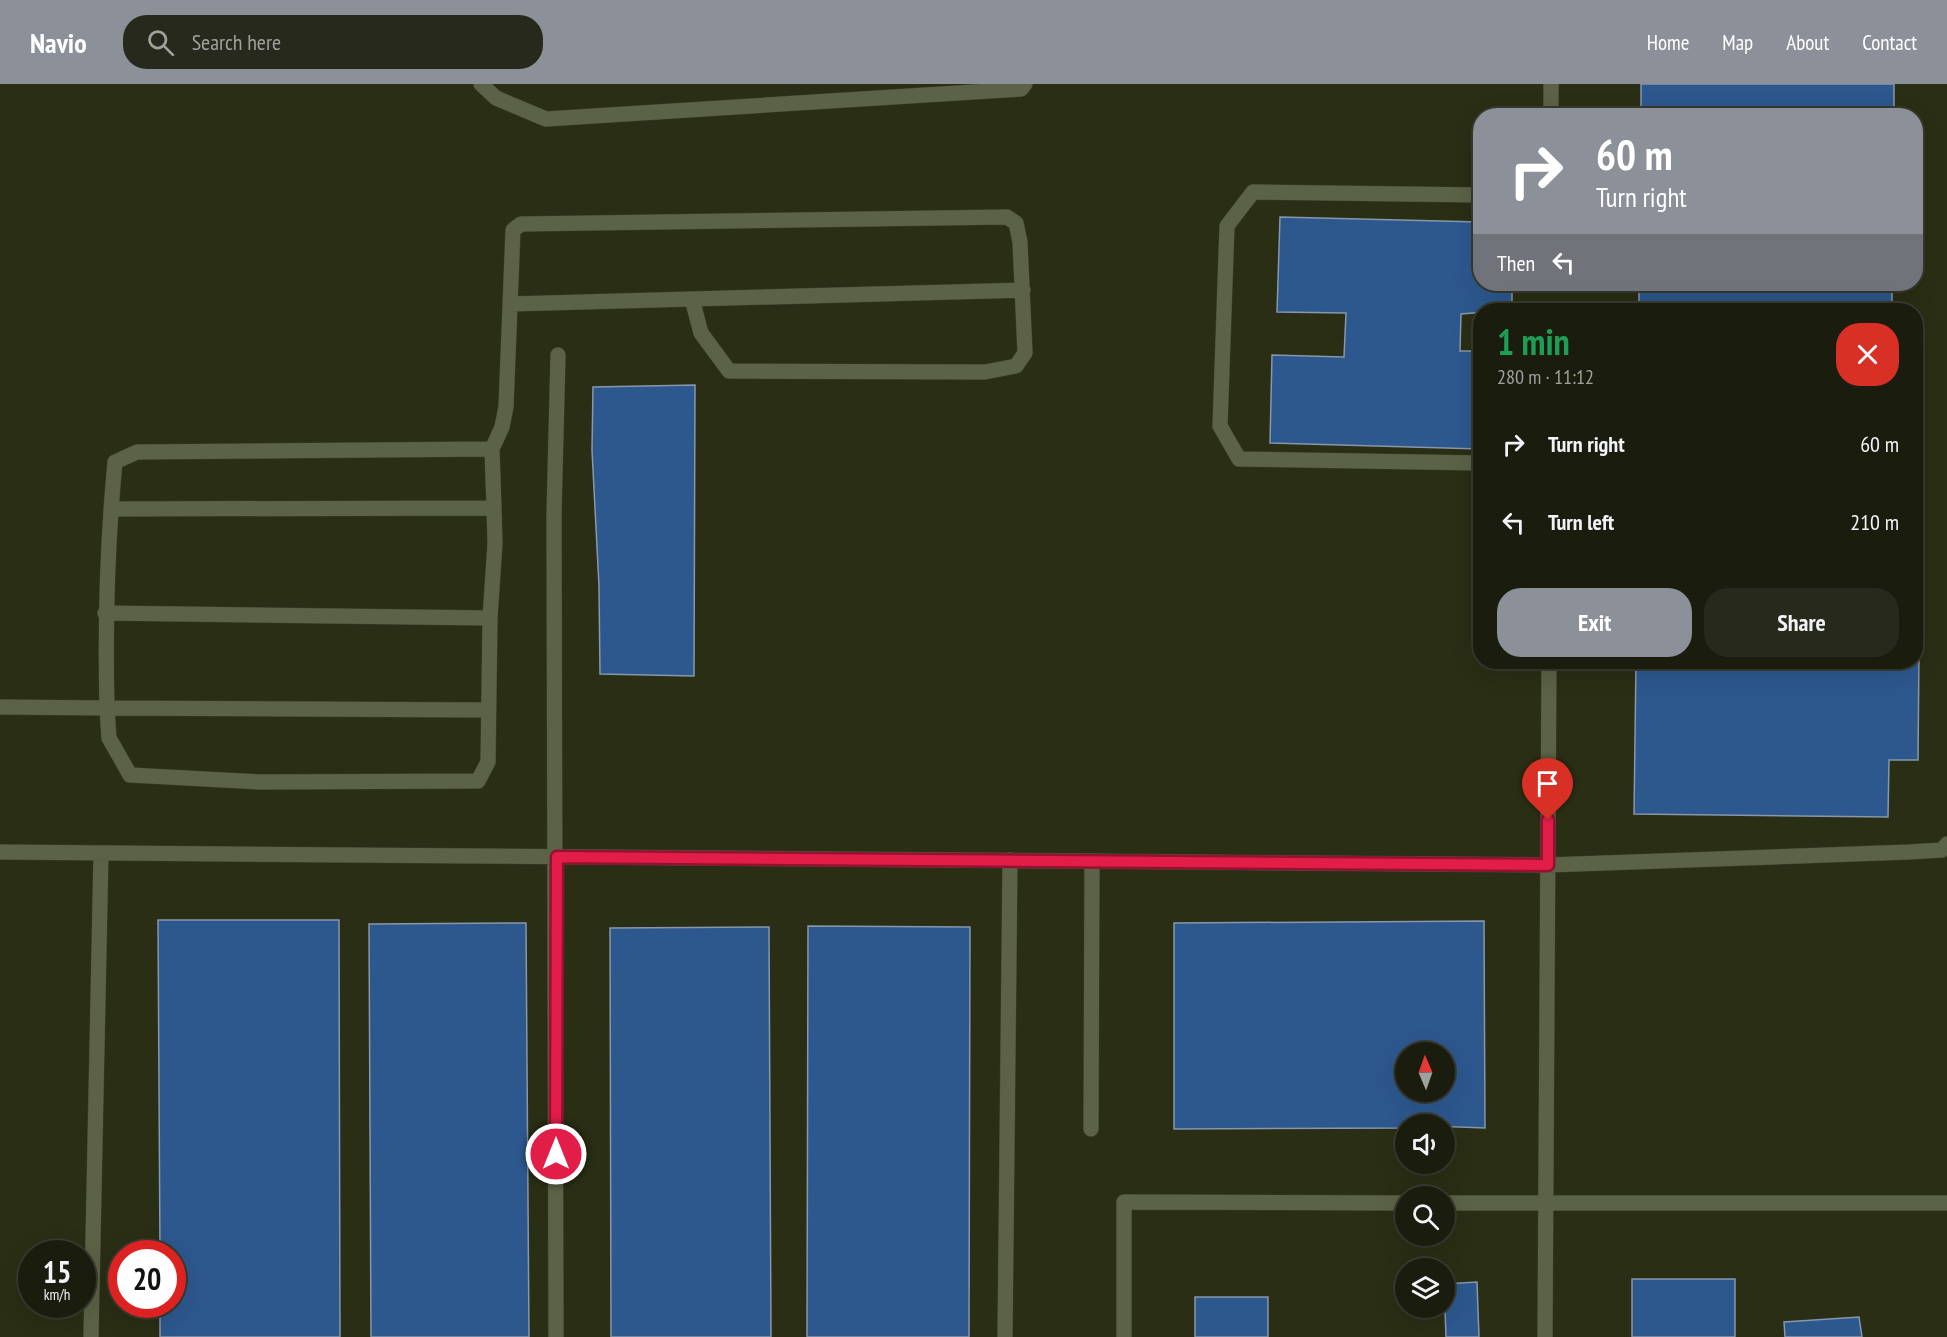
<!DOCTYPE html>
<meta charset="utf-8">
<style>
:root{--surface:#1a1c0e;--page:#27291c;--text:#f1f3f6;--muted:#9fa19e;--line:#383a2e;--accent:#8c9099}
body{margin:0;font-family:"PT Sans Narrow",sans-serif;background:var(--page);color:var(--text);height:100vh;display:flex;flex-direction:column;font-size:22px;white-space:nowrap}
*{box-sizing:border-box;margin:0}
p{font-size:20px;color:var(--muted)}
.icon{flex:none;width:33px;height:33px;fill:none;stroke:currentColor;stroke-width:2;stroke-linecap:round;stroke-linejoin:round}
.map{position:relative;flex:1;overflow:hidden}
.sheet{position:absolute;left:1473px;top:219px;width:450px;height:366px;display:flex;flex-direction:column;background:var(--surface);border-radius:24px;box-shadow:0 6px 24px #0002,0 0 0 2px var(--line)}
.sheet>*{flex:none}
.hud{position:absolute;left:1473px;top:24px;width:450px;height:183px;border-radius:24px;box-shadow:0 6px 24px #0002,0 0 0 2px var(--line);background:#8c9099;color:#fff;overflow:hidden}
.needle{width:39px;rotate:358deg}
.fabs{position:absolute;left:1395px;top:958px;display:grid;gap:12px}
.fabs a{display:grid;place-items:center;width:60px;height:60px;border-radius:50%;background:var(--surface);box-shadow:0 6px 24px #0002,0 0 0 2px var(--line);font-size:30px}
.speed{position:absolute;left:18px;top:1156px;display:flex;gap:12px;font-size:30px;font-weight:700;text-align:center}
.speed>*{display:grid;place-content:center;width:78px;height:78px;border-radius:50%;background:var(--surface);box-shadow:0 6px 24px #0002,0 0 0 2px var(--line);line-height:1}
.speed small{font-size:15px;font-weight:400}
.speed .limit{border:9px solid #d22;background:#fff;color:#111}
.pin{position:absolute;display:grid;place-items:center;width:51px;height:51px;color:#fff;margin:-62px -26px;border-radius:50% 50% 50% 0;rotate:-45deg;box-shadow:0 0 6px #0007}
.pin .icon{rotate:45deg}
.me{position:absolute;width:66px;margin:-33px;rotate:0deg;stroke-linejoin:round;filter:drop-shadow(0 0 4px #0008)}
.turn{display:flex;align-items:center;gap:21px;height:126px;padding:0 24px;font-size:27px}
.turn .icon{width:78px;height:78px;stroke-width:2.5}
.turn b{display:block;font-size:42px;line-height:51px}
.then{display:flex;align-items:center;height:57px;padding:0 24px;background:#0003;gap:12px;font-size:22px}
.round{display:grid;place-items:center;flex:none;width:63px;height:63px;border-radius:24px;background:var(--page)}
.summary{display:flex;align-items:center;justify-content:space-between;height:102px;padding:0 24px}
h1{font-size:36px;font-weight:600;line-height:45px;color:#1e9e55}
.action{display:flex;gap:12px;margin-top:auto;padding:12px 24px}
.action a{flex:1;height:69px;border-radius:24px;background:var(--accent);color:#fff;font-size:24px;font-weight:600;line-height:69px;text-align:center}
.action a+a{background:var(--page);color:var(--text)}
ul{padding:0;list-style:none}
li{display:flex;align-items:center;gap:18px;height:78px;padding:0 24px}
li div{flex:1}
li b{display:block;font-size:22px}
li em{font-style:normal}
header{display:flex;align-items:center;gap:36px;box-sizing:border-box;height:84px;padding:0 30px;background:var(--accent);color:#fff}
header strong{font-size:28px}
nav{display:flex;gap:33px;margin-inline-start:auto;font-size:21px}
.search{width:420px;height:54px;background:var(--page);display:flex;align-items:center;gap:15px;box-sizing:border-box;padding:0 21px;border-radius:24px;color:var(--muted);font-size:22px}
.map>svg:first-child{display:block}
.built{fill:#292e14;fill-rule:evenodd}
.building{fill:#2d588e;stroke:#8897aa;stroke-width:1.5;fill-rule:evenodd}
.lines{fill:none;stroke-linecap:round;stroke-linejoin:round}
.minor-casing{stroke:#3d402e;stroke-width:16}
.minor{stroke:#5b6245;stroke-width:15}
.route-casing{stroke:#92132f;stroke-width:15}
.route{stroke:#e11d48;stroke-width:10}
</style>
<header>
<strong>Navio</strong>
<div class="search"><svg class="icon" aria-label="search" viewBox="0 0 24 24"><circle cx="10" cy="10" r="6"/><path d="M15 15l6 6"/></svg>Search here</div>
<nav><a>Home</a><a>Map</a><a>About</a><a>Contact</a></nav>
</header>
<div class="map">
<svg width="1947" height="1253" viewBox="0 0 1947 1253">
<rect width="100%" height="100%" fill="#222613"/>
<path class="built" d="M 0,0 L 1947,0 L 1947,1253 L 0,1253 ZM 1480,32 L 1916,32 L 1916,200 L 1480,200 ZM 1480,226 L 1916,226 L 1916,578 L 1480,578 ZM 1406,969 L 1444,969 L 1444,1008 L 1406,1008 ZM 1406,1041 L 1444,1041 L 1444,1080 L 1406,1080 ZM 1406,1113 L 1444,1113 L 1444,1152 L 1406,1152 ZM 32,1170 L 82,1170 L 82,1221 L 32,1221 ZM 122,1170 L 172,1170 L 172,1221 L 122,1221 ZM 1406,1185 L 1444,1185 L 1444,1224 L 1406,1224 Z"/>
<path class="building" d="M 1641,0 L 1894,0 L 1894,32 L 1641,32 Z
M 1280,133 L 1480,138 L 1480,200 L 1512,200 L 1512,226 L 1461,230 L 1460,267 L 1480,267 L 1480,365 L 1270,359 L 1272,271 L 1344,273 L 1346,229 L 1277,228 Z
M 1639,200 L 1892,200 L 1892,226 L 1639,226 Z
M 1916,244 L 1922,245 L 1918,676 L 1889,676 L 1888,733 L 1634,730 L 1636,578 L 1916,578 Z
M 695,301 L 694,592 L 600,590 L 599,502 L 592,366 L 593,303 Z
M 158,836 L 339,836 L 340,1253 L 160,1253 L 160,1221 L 172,1221 L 172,1170 L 160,1170 Z
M 1484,837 L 1485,1044 L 1406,1041 L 1406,1044 L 1174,1045 L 1174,839 ZM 1406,969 L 1444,969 L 1444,1008 L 1406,1008 Z
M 526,839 L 529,1253 L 371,1253 L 369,840 Z
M 808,842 L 970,843 L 969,1253 L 807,1253 Z
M 769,843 L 771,1253 L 611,1253 L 610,844 Z
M 1632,1195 L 1735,1195 L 1735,1253 L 1632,1253 Z
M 1477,1198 L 1479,1253 L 1446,1253 L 1444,1200 Z
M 1195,1213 L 1268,1213 L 1268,1253 L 1195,1253 Z
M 1859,1233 L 1862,1253 L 1785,1253 L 1784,1238 Z"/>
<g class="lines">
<defs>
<path id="minor" d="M 481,0 L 496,14 L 546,35 L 1021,5 L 1025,0
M 1551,32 L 1551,0
M 1480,111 L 1253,108 L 1227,142 L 1220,342 L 1239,375 L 1480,379
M 510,220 L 1023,206
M 492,365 L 494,424
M 111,425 L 494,424 L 495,459 L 490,534 L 488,678 L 478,697 L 259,698 L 130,691 L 109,654 L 107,624 L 488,626
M 105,529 L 490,534
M 0,623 L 107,624 C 105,542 107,461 115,378 L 137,368 L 492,365 L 502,343 L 506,323 L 513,146 L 521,140 L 1007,133 L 1016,139 L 1020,158 L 1025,269 L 1016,282 L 985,288 L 729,287 L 701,249 L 692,215
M 0,768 L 1548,781 L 1909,768 L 1942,766 L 1947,760
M 1091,1045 L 1092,777
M 1444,1119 L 1947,1119
M 91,1253 L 101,769
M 556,1253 L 554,430 L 558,271
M 1005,1253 L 1010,776
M 1124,1253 L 1124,1118 L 1406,1119
M 1545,1253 L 1549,578"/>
</defs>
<use href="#minor" class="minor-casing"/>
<use href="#minor" class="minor"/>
</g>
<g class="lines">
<defs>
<path id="route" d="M 556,1070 L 557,773 L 1548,781 L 1548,736"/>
</defs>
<use href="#route" class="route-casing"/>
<use href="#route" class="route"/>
</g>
</svg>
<div class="fabs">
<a><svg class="needle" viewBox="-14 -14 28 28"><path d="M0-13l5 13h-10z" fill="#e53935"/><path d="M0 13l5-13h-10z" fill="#9fa19e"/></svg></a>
<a><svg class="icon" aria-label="sound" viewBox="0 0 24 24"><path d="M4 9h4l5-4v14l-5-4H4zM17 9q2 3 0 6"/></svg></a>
<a><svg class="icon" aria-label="search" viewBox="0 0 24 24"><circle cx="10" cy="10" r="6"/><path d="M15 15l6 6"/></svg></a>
<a><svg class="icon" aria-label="layers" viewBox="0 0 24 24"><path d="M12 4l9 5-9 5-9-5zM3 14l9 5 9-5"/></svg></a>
</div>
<div class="speed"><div>15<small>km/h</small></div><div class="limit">20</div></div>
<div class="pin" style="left:1548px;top:736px;background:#d93025"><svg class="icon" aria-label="arrive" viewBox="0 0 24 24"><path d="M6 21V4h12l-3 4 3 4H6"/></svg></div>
<svg class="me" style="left:556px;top:1070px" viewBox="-20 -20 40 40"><circle r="17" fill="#e11d48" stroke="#fff" stroke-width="3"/><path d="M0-11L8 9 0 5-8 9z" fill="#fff"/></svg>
<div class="hud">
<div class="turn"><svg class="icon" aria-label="right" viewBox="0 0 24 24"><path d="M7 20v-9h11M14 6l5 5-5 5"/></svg><div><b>60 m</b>Turn right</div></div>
<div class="then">Then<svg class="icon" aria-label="left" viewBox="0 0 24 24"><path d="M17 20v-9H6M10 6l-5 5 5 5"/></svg></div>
</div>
<section class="sheet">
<div class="summary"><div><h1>1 min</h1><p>280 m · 11:12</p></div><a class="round" style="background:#d93025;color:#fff"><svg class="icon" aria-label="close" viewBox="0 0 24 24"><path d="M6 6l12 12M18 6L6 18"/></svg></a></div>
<ul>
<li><svg class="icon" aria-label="right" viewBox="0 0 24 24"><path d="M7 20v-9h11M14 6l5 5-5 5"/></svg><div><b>Turn right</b></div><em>60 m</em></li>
<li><svg class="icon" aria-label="left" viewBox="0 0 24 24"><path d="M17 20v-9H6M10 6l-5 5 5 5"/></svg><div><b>Turn left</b></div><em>210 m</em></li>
</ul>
<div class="action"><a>Exit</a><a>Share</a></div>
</section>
</div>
